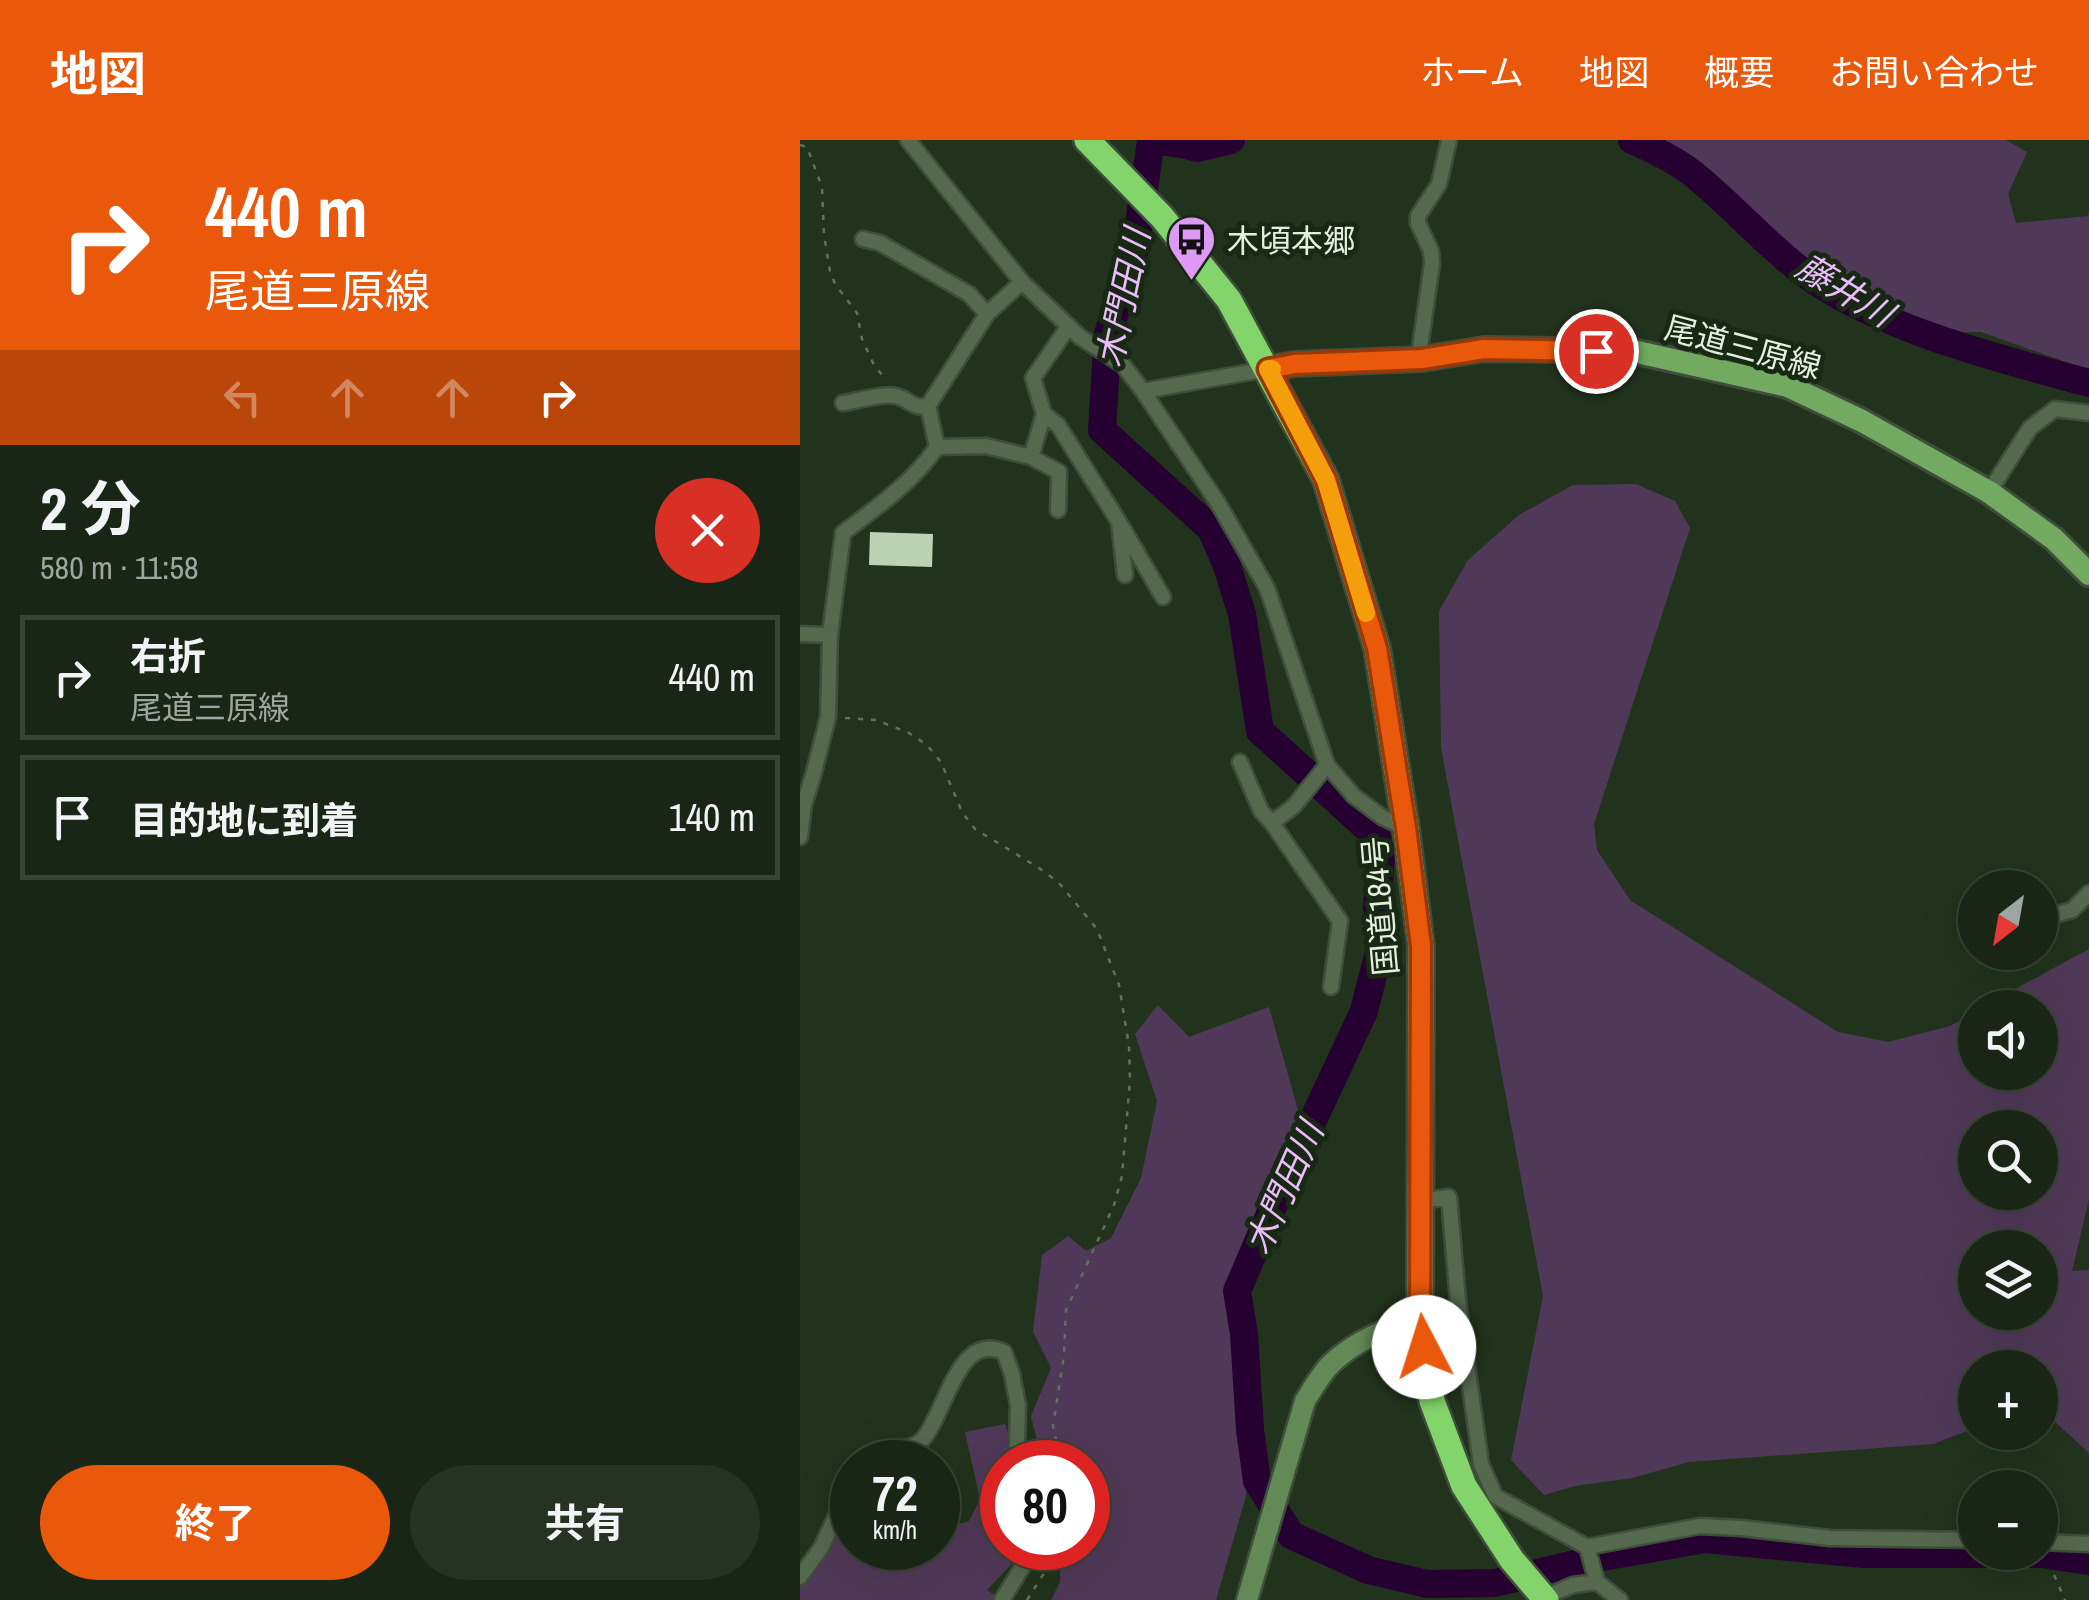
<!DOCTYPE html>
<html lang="ja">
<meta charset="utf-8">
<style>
:root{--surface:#192615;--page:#263222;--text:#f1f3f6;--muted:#9fa5a0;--line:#374334;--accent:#ea580c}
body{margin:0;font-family:"Archivo Narrow","Noto Sans JP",sans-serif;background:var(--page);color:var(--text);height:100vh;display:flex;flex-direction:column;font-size:38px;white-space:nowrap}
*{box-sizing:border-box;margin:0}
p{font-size:32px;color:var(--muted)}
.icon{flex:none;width:55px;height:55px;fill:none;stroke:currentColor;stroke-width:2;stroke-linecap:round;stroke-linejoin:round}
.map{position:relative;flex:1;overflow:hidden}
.sheet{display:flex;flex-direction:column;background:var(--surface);width:800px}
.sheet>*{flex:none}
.hud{background:#ea580c;color:#fff;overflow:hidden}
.needle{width:65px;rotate:211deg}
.tools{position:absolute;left:1158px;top:730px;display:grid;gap:20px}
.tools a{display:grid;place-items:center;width:100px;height:100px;border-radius:50%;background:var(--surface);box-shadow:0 10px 40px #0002,0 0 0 2px var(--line);font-size:50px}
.speed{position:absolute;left:30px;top:1300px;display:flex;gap:20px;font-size:50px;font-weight:700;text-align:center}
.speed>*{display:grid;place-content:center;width:130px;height:130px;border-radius:50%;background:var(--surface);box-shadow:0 10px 40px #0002,0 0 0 2px var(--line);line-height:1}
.speed small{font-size:25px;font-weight:400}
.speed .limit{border:15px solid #d22;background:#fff;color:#111}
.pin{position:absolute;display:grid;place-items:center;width:85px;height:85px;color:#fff;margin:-42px;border:5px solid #fff;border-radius:50%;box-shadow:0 2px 10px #0007}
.me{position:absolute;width:110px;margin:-55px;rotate:355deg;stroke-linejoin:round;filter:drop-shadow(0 0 8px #0008)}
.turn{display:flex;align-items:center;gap:35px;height:210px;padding:0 40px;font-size:45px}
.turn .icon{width:130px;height:130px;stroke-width:2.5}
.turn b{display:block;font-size:70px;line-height:85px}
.lanes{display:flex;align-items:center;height:95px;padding:0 40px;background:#0003;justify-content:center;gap:50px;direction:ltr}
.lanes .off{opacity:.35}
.round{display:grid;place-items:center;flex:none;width:105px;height:105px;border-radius:52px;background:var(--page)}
.overview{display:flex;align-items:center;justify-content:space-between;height:170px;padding:0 40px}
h1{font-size:60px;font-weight:700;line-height:75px}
.primary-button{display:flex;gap:20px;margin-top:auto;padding:20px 40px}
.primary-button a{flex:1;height:115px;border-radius:60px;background:var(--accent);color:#fff;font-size:40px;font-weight:700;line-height:115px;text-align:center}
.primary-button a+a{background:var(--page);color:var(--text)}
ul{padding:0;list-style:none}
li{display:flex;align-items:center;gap:30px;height:125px;margin:0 20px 15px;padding:0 20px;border:5px solid var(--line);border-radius:0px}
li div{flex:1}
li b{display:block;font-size:38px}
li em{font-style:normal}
header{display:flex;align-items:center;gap:60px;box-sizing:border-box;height:140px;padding:0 50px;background:var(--accent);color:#fff}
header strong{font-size:48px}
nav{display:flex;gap:55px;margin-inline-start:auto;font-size:35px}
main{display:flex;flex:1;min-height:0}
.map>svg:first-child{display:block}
.green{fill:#503958;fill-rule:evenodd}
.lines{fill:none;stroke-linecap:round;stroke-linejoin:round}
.river{stroke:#260031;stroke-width:28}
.building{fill:#bbd2b4}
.street-casing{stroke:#3e4e3a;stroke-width:19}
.secondary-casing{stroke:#3e4e3a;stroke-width:25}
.primary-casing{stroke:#3e4e3a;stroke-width:28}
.highway-casing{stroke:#3e4e3a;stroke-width:30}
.path{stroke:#62715d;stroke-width:2.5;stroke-dasharray:5 8;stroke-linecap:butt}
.street{stroke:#55694f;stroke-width:14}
.secondary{stroke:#638957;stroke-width:20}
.primary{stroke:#71aa60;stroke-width:22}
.highway{stroke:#83d56b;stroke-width:25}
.route-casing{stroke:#983908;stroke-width:25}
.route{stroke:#ea580c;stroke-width:18}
.slow{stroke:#f59e0b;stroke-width:18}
.labels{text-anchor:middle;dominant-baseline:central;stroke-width:10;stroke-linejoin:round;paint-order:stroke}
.poi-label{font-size:32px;fill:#e4efe0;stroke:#172912;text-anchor:start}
.street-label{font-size:32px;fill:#e4efe0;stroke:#172912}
.water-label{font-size:35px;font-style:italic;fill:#ecbbfc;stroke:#172912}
</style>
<header>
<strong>地図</strong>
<nav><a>ホーム</a><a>地図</a><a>概要</a><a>お問い合わせ</a></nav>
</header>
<main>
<section class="sheet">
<div class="hud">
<div class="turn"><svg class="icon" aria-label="right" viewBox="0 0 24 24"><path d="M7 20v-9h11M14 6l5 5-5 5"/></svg><div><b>440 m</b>尾道三原線</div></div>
<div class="lanes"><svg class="icon off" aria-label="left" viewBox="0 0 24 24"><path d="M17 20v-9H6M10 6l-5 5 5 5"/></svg><svg class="icon off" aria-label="ahead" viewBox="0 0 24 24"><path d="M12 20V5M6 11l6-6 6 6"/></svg><svg class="icon off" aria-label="ahead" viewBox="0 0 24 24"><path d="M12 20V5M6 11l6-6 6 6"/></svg><svg class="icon" aria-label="right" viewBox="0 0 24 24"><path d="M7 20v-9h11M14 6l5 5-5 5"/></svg></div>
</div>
<div class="overview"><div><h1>2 分</h1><p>580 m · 11:58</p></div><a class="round" style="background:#d93025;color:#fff"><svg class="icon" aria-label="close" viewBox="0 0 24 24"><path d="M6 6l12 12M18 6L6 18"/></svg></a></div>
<ul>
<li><svg class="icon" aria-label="right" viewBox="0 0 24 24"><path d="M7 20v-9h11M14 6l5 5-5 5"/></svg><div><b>右折</b><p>尾道三原線</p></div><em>440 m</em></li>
<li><svg class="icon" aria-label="arrive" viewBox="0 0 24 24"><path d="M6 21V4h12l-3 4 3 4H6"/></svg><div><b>目的地に到着</b></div><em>140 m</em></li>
</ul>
<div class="primary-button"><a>終了</a><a>共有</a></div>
</section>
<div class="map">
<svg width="1289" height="1460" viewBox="0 0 1289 1460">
<rect width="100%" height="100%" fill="#21331c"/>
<path class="green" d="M 839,0 L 1206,0 L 1227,12 L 1208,54 L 1216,83 L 1288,76 L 1289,73 L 1289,230 L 1181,192 L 1082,193 L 999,144 L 892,45 Z
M 836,344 L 875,361 L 890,388 L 794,684 L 797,710 L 830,760 L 1038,892 L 1088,902 L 1150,886 L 1175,872 L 1175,932 L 1240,932 L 1240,868 L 1182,867 L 1289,809 L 1289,1059 L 1272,1131 L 1289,1130 L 1289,1313 L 1240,1268 L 1240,1228 L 1175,1228 L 1175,1288 L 1133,1304 L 889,1322 L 832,1338 L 775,1346 L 744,1355 L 711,1320 L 743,1156 L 641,608 L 639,471 L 668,420 L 719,375 L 773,345 ZM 1175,988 L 1240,988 L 1240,1052 L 1175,1052 ZM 1175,1108 L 1240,1108 L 1240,1172 L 1175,1172 Z
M 358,865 L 389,897 L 469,867 L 503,988 L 428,1141 L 438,1259 L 448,1311 L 446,1356 L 416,1460 L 251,1460 L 260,1442 L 261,1408 L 288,1408 L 288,1322 L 242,1322 L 231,1276 L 251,1228 L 233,1192 L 242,1115 L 268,1096 L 286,1111 L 311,1098 L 341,1038 L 357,961 L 335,894 Z
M 205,1284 L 218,1322 L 202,1322 L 202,1408 L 227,1408 L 187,1450 L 202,1460 L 0,1460 L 0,1445 L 15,1433 L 52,1350 L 52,1408 L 138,1408 L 138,1390 L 169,1381 L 180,1359 L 165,1292 Z"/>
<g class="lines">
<path class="river" d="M 351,0 L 382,4 L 397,8 L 431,0
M 832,0 C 852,9 874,19 892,33 C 936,68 972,112 1018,143 C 1095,193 1201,219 1289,243
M 351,1 L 335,110 L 308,194 L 302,290 L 411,389 L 427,426 L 442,474 L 460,591 L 577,697 L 581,716 L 577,768 L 583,796 L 564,871 L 478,1055 L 437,1151 L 444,1194 L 450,1290 L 457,1341 L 491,1395 L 568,1430 L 627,1444 L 695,1443 L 808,1416 L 905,1399 L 1064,1414 L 1241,1414 L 1289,1421"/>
</g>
<path class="building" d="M 70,392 L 133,394 L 132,427 L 69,425 Z"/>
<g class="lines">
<defs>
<path id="street" d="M 108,0 L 222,142 L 280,197 L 323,225 L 343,251 L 418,363 L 467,448 L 527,625 L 554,656 L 582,677 L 606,688
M 63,99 L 80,103 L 169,154 L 187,174
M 622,219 L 620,208 L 632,123 L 631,111 L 618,83 L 618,76 L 639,44 L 649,0
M 343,251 L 468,229
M 43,263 C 56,261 84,253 96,256 C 110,259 111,269 128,266
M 244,274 L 258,285 L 319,382 L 325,435
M 137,307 L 186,306 L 231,317 L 259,332 L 258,370
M 231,317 L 244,274 L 233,238 L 269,186
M 1189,352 L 1230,288 L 1255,269 L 1289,273
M 322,387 L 363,457
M 0,494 L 30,495
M 440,622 L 461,671 L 472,683 L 540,781 L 531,847
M 472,683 L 494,666 L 527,625
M 0,697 L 4,664 L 13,636 L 28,577 L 30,495 L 43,393 C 77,367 112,343 137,307 L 128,266 L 187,174 L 222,142
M 1240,779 L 1272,770 L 1289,753
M 620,1061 L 649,1057 L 658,1161 L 681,1324 L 695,1356 L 787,1407 L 797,1442 L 820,1460
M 58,1322 C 80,1298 105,1317 122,1300 C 146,1274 157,1191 204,1212 L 212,1234 L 218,1265 L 217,1306 L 231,1322
M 1240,1402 L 1289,1404
M 787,1407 L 900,1386 L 941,1388 L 1030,1398 L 1175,1400
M 0,1437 L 21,1408 L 36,1376 L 52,1328
M 202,1460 L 234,1408
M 738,1460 L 773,1445 L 797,1442"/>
<path id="secondary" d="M 447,1460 L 505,1261 C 513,1248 522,1232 533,1222 C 557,1200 590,1186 620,1180"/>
<path id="primary" d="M 468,229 L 494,224 L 622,219 L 684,209 L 833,211 L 988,246 L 1062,281 L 1189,352 L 1254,399 L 1289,434"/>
<path id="highway" d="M 287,0 L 362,77 L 429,160 L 526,340 L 577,508 L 606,688 L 621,806 L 620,1180 L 632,1261 L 664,1346 L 712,1420 L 746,1460"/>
</defs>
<use href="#street" class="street-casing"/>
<use href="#secondary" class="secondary-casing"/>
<use href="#primary" class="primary-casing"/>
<use href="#highway" class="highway-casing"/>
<path class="path" d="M 0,5 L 7,7 L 22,47 L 24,95 L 30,131 L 35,144 L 57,173 L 62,199 L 74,225 L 86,240
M 45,578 L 76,580 L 109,593 L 127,605 L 141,622 L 162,672 L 175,689 L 239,728 L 259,743 L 297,789 L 319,845 L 329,906 L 330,940 L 322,1036 L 314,1065 L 266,1170 L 264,1215 L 253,1286 L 257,1304 L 273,1322
M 1254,1435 L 1265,1460
M 227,1460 L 260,1408"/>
<use href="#street" class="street"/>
<use href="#secondary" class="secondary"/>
<use href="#primary" class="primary"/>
<use href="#highway" class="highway"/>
</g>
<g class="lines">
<defs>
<path id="route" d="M 624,1207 L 620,1180 L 621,806 L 606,688 L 577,508 L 526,340 L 468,229 L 494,224 L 622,219 L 684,209 L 796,211"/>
</defs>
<use href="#route" class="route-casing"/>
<use href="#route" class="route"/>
<path class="slow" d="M 472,229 L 468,229 L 526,340 L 566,473"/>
</g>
<defs>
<symbol id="bus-pin" viewBox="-11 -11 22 30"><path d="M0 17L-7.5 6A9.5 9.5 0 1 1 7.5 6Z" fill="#dd99f3" stroke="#172912"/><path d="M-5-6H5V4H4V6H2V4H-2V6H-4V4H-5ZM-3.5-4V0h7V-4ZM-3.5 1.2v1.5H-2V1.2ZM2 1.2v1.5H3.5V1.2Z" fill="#111"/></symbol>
</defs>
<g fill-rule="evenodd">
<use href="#bus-pin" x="364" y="72" width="55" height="75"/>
</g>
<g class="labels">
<g class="poi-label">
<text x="427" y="100">木頃本郷</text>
</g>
<g class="street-label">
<text transform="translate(943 207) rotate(15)">尾道三原線</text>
<text transform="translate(580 766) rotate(-95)">国道184号</text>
</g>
<g class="water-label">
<text transform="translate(1045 150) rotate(31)">藤井川</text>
<text transform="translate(323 158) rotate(-78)">木門田川</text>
<text transform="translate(484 1048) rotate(-66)">木門田川</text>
</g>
</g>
</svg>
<div class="tools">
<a><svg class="needle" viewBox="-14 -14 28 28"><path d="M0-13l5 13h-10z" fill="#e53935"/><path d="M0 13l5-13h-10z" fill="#9fa5a0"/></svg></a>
<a><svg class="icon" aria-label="sound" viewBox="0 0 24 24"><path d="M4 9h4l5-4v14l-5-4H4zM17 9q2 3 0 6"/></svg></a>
<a><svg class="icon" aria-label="search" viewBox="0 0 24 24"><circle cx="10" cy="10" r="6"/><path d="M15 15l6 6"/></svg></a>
<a><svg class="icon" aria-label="layers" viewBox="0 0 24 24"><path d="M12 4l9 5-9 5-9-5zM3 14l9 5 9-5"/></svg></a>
<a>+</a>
<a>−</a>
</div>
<div class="speed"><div>72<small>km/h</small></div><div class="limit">80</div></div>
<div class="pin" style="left:796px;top:211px;background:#d93025"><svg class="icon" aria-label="arrive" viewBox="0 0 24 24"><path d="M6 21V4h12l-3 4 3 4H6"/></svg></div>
<svg class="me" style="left:624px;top:1207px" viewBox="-20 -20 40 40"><circle r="19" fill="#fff"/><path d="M0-13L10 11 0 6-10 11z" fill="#ea580c"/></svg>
</div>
</main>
